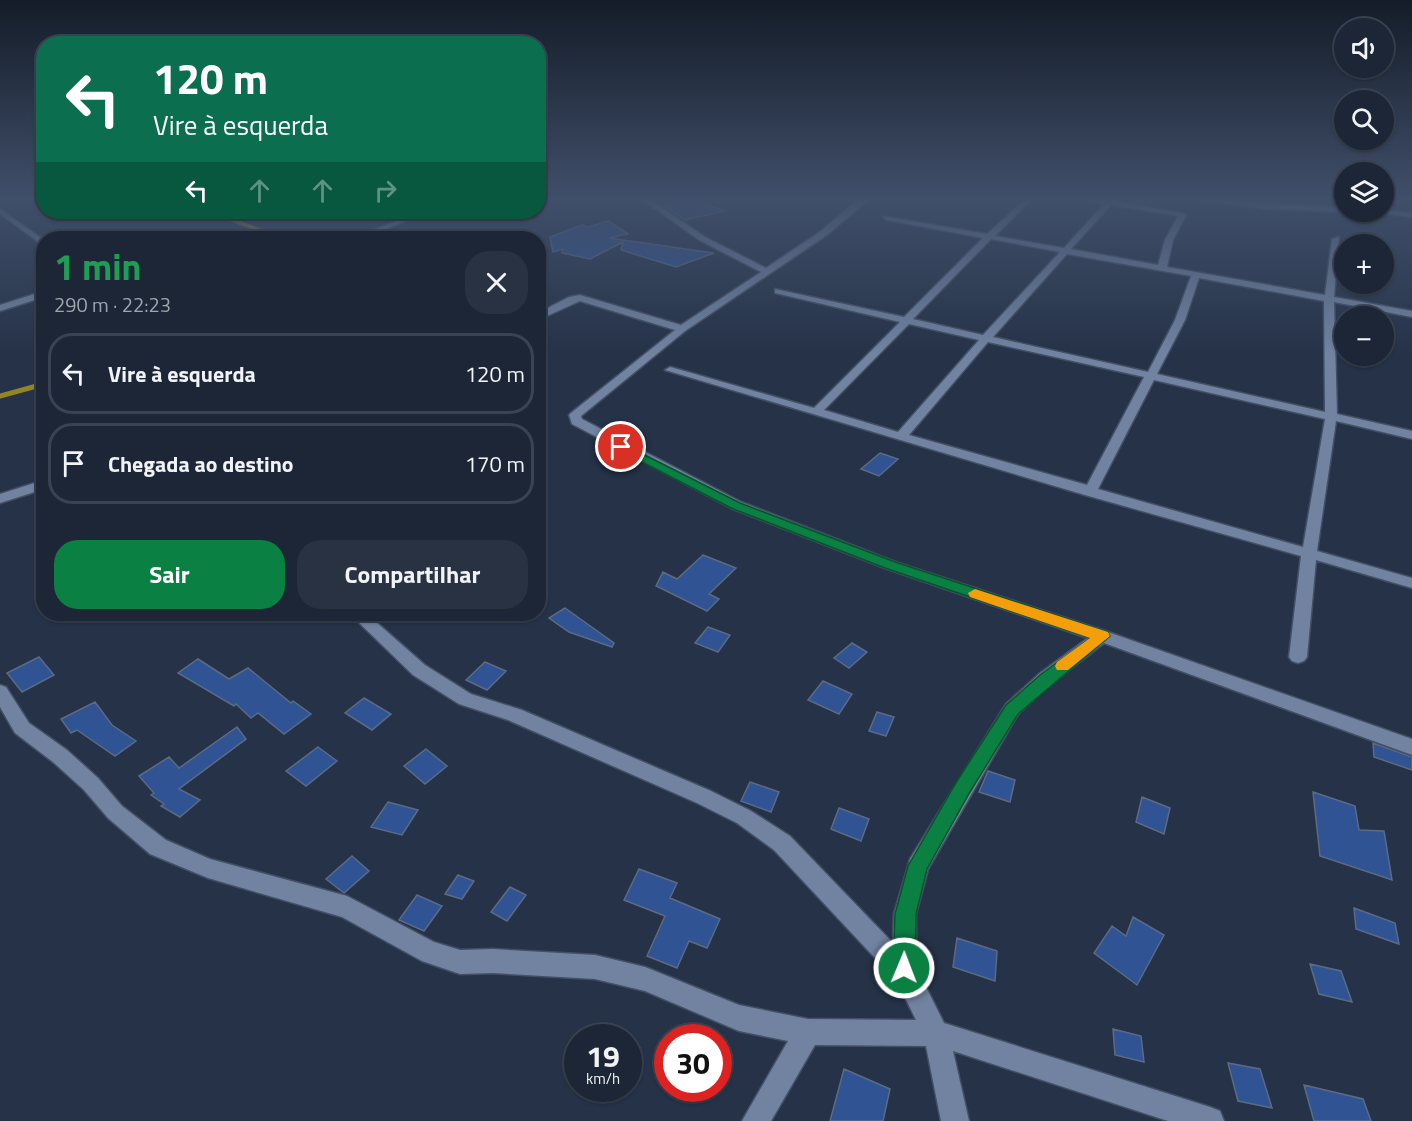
<!DOCTYPE html>
<html lang="pt">
<meta charset="utf-8">
<style>
:root{--surface:#1c2636;--page:#293242;--text:#f1f3f6;--muted:#a0a5ad;--line:#3a4351;--accent:#0b8043}
body{margin:0;font-family:"Titillium Web",sans-serif;background:var(--page);color:var(--text);height:100vh;display:flex;flex-direction:column;font-size:22px;white-space:nowrap}
*{box-sizing:border-box;margin:0}
p{font-size:20px;color:var(--muted)}
.icon{flex:none;width:33px;height:33px;fill:none;stroke:currentColor;stroke-width:2;stroke-linecap:round;stroke-linejoin:round}
.map{position:relative;flex:1;overflow:hidden}
.details{position:absolute;left:36px;top:231px;width:510px;height:390px;display:flex;flex-direction:column;background:var(--surface);border-radius:24px;box-shadow:0 2px 4px #0004,0 0 0 2px var(--line)}
.details>*{flex:none}
.banner{position:absolute;left:36px;top:36px;width:510px;height:183px;border-radius:24px;box-shadow:0 2px 4px #0004,0 0 0 2px var(--line);background:#0b6e4f;color:#fff;overflow:hidden}
.buttons{position:absolute;left:1334px;top:18px;display:grid;gap:12px}
.buttons a{display:grid;place-items:center;width:60px;height:60px;border-radius:50%;background:var(--surface);box-shadow:0 2px 4px #0004,0 0 0 2px var(--line);font-size:30px}
.speed{position:absolute;left:564px;top:1024px;display:flex;gap:12px;font-size:30px;font-weight:700;text-align:center}
.speed>*{display:grid;place-content:center;width:78px;height:78px;border-radius:50%;background:var(--surface);box-shadow:0 2px 4px #0004,0 0 0 2px var(--line);line-height:1}
.speed small{font-size:15px;font-weight:400}
.speed .limit{border:9px solid #d22;background:#fff;color:#111}
.pin{position:absolute;display:grid;place-items:center;width:51px;height:51px;color:#fff;margin:-26px;border:3px solid #fff;border-radius:50%;box-shadow:0 2px 6px #0007}
.me{position:absolute;width:66px;margin:-33px;rotate:1deg;stroke-linejoin:round;filter:drop-shadow(0 0 4px #0008)}
.turn{display:flex;align-items:center;gap:21px;height:126px;padding:0 18px;font-size:27px}
.turn .icon{width:78px;height:78px;stroke-width:2.5}
.turn b{display:block;font-size:42px;line-height:51px}
.lanes{display:flex;align-items:center;height:57px;padding:0 18px;background:#0003;justify-content:center;gap:30px;direction:ltr}
.lanes .off{opacity:.35}
.round{display:grid;place-items:center;flex:none;width:63px;height:63px;border-radius:24px;background:var(--page)}
.head{display:flex;align-items:center;justify-content:space-between;height:102px;padding:0 18px}
h1{font-size:36px;font-weight:700;line-height:45px;color:#1e9e55}
.primary-button{display:flex;gap:12px;margin-top:auto;padding:12px 18px}
.primary-button a{flex:1;height:69px;border-radius:24px;background:var(--accent);color:#fff;font-size:24px;font-weight:700;line-height:69px;text-align:center}
.primary-button a+a{background:var(--page);color:var(--text)}
ul{padding:0;list-style:none}
li{display:flex;align-items:center;gap:18px;height:81px;margin:0 12px 9px;padding:0 6px;border:3px solid var(--line);border-radius:24px}
li div{flex:1}
li b{display:block;font-size:22px}
li em{font-style:normal}
.map>svg:first-child{display:block}
.lines{fill:none;stroke-linecap:round;stroke-linejoin:round}
.stream-far1{stroke:#948524;stroke-width:4}
.stream{stroke:#948524;stroke-width:5}
.building{fill:#2f5393;stroke:#5c6b84;stroke-width:1.5}
.minor-casing{stroke:#434f64;stroke-width:3}
.minor{fill:#7183a1;fill-rule:evenodd}
.route{fill:#0b8043;stroke:#07532c;stroke-width:1.5}
.slow{fill:#f59e0b}
</style>
<div class="map">
<svg width="1412" height="1121" viewBox="0 0 1412 1121">
<rect width="100%" height="100%" fill="#253248"/>
<g class="lines">
<path class="stream-far1" d="M 211,212 L 280,238"/>
<path class="stream" d="M 0,396 L 44,384"/>
</g>
<path class="building" d="M 689,199 L 725,211 L 685,220 L 664,206 Z
M 608,221 L 628,234 L 609,238 L 714,253 L 676,267 L 621,250 L 623,242 L 590,259 L 562,253 L 563,249 L 553,252 L 550,237 L 582,225 L 588,227 Z
M 880,453 L 898,459 L 879,476 L 861,469 Z
M 703,555 L 736,568 L 709,594 L 719,599 L 707,611 L 656,586 L 663,572 L 677,579 Z
M 565,608 L 614,643 L 612,647 L 569,632 L 549,618 Z
M 708,627 L 730,635 L 718,652 L 695,643 Z
M 852,643 L 867,652 L 849,668 L 834,658 Z
M 39,657 L 54,675 L 22,692 L 7,673 Z
M 198,659 L 229,679 L 248,668 L 291,703 L 293,701 L 311,714 L 284,734 L 258,713 L 251,718 L 236,704 L 234,706 L 178,673 Z
M 485,662 L 506,671 L 487,690 L 466,680 Z
M 823,681 L 852,694 L 839,714 L 808,700 Z
M 364,698 L 391,714 L 372,730 L 345,713 Z
M 95,702 L 112,725 L 136,741 L 115,756 L 77,730 L 71,733 L 61,719 Z
M 877,712 L 894,717 L 886,736 L 869,731 Z
M 237,727 L 246,739 L 179,789 L 200,800 L 180,817 L 161,806 L 164,804 L 151,795 L 154,793 L 139,776 L 169,757 L 179,768 Z
M 1373,743 L 1412,757 L 1412,770 L 1374,757 Z
M 318,747 L 337,761 L 306,786 L 286,771 Z
M 426,749 L 447,766 L 425,784 L 404,766 Z
M 988,771 L 1015,780 L 1010,802 L 979,792 Z
M 750,782 L 779,792 L 771,812 L 741,801 Z
M 1313,792 L 1355,806 L 1359,830 L 1384,831 L 1392,880 L 1320,856 Z
M 1142,797 L 1170,808 L 1164,834 L 1136,822 Z
M 388,802 L 418,810 L 402,835 L 371,827 Z
M 839,808 L 869,819 L 861,841 L 831,829 Z
M 352,856 L 369,871 L 344,893 L 326,879 Z
M 639,869 L 677,883 L 670,898 L 720,919 L 707,948 L 689,941 L 677,968 L 647,956 L 665,916 L 624,900 Z
M 458,875 L 474,881 L 462,899 L 445,894 Z
M 510,887 L 526,895 L 507,921 L 491,912 Z
M 417,895 L 442,906 L 424,931 L 399,920 Z
M 1354,908 L 1395,923 L 1399,944 L 1356,929 Z
M 1133,917 L 1164,935 L 1137,985 L 1094,953 L 1112,926 L 1126,936 Z
M 957,938 L 997,951 L 995,981 L 953,967 Z
M 1310,964 L 1341,971 L 1352,1002 L 1319,994 Z
M 1113,1029 L 1141,1036 L 1144,1062 L 1115,1055 Z
M 1228,1063 L 1260,1069 L 1272,1108 L 1238,1101 Z
M 844,1069 L 890,1089 L 883,1121 L 830,1121 Z
M 1304,1085 L 1363,1099 L 1371,1121 L 1314,1121 Z"/>
<g class="lines">
<defs>
<path id="minor" d="M 640,198 L 648,198 L 705,237 L 766,268 L 821,231 L 855,202 L 862,198 L 871,198 L 827,235 L 685,331 L 581,416 L 582,419 L 741,502 L 895,562 L 1108,632 L 1412,739 L 1412,755 L 1104,643 L 1051,684 L 1018,714 L 928,869 L 916,914 L 916,967 L 944,1023 L 1210,1107 L 1220,1111 L 1224,1121 L 1168,1121 L 953,1051 L 969,1121 L 941,1121 L 926,1046 L 815,1045 L 771,1121 L 742,1121 L 788,1041 L 739,1031 L 645,991 L 595,979 L 493,973 L 460,974 L 422,961 L 342,917 L 208,878 L 150,854 L 108,818 L 84,790 L 53,762 L 15,733 L 0,707 L 0,685 L 6,687 L 29,723 L 67,750 L 98,778 L 122,806 L 166,840 L 210,859 L 347,896 L 434,942 L 460,950 L 493,949 L 595,955 L 645,967 L 739,1005 L 808,1019 L 916,1020 L 895,977 L 875,958 L 774,850 L 737,823 L 697,803 L 508,720 L 459,704 L 413,675 L 350,614 L 367,614 L 425,665 L 471,694 L 522,710 L 711,791 L 751,811 L 790,836 L 893,943 L 894,914 L 910,859 L 1006,704 L 1039,674 L 1088,638 L 885,568 L 731,508 L 572,424 L 569,415 L 571,413 L 675,330 L 580,301 L 538,320 L 538,313 L 569,297 L 580,295 L 681,325 L 761,272 L 699,240 Z
M 1026,198 L 1033,198 L 995,236 L 1064,248 L 1104,204 L 1079,198 L 1097,198 L 1182,213 L 1186,215 L 1173,240 L 1167,267 L 1325,295 L 1332,239 L 1339,237 L 1334,297 L 1412,311 L 1412,317 L 1334,302 L 1337,414 L 1412,431 L 1412,439 L 1336,421 L 1317,551 L 1412,578 L 1412,588 L 1316,560 L 1307,657 L 1304,661 L 1298,663 L 1292,661 L 1289,657 L 1301,556 L 1085,495 L 665,370 L 670,367 L 674,368 L 814,408 L 900,322 L 775,293 L 775,289 L 904,317 L 983,238 L 886,220 L 883,216 L 987,234 ZM 1111,205 L 1178,216 L 1165,240 L 1158,265 L 1071,249 ZM 991,239 L 1060,252 L 983,335 L 913,319 ZM 1067,254 L 1191,276 L 1175,320 L 1148,372 L 993,337 ZM 1199,278 L 1324,301 L 1325,412 L 1157,374 L 1185,320 ZM 909,324 L 979,340 L 898,432 L 824,410 ZM 988,342 L 1144,377 L 1087,485 L 909,435 ZM 1154,380 L 1325,419 L 1303,547 L 1098,489 Z
M 1182,198 L 1344,208 L 1344,212 L 1347,212 L 1344,212 L 1265,209 Z
M 0,209 L 44,240 L 44,246 L 0,214 Z
M 1383,210 L 1412,213 L 1412,217 L 1372,212 Z
M 362,212 L 397,212 L 378,216 Z
M 420,212 L 429,212 L 363,238 L 353,238 Z
M 44,291 L 44,297 L 0,311 L 0,305 Z
M 44,480 L 44,489 L 0,503 L 0,494 Z"/>
</defs>
<use href="#minor" class="minor-casing"/>
<use href="#minor" class="minor"/>
</g>
<linearGradient id="sky" x2="0" y2="1"><stop stop-color="#141c28"/><stop offset="0.56" stop-color="#404f6a"/><stop offset="1" stop-color="#404f6a" stop-opacity="0"/></linearGradient>
<rect width="1412" height="355" fill="url(#sky)"/>
<path class="route" d="M 621,443 L 740,503 L 895,562 L 1108,632 L 1110,636 L 1018,714 L 970,792 L 927,869 L 916,914 L 915,968 L 912,976 L 904,979 L 897,976 L 893,968 L 895,914 L 908,866 L 957,781 L 1006,705 L 1040,675 L 1090,638 L 885,568 L 731,508 L 617,449 L 616,447 Z"/>
<path class="slow" d="M 975,589 L 1108,632 L 1110,636 L 1068,670 L 1057,670 L 1055,666 L 1057,662 L 1090,638 L 970,597 L 968,593 Z"/>
</svg>
<div class="buttons">
<a><svg class="icon" aria-label="sound" viewBox="0 0 24 24"><path d="M4 9h4l5-4v14l-5-4H4zM17 9q2 3 0 6"/></svg></a>
<a><svg class="icon" aria-label="search" viewBox="0 0 24 24"><circle cx="10" cy="10" r="6"/><path d="M15 15l6 6"/></svg></a>
<a><svg class="icon" aria-label="layers" viewBox="0 0 24 24"><path d="M12 4l9 5-9 5-9-5zM3 14l9 5 9-5"/></svg></a>
<a>+</a>
<a>−</a>
</div>
<div class="speed"><div>19<small>km/h</small></div><div class="limit">30</div></div>
<div class="pin" style="left:621px;top:447px;background:#d93025"><svg class="icon" aria-label="arrive" viewBox="0 0 24 24"><path d="M6 21V4h12l-3 4 3 4H6"/></svg></div>
<svg class="me" style="left:904px;top:968px" viewBox="-20 -20 40 40"><circle r="17" fill="#0b8043" stroke="#fff" stroke-width="3"/><path d="M0-11L8 9 0 5-8 9z" fill="#fff"/></svg>
<div class="banner">
<div class="turn"><svg class="icon" aria-label="left" viewBox="0 0 24 24"><path d="M17 20v-9H6M10 6l-5 5 5 5"/></svg><div><b>120 m</b>Vire à esquerda</div></div>
<div class="lanes"><svg class="icon" aria-label="left" viewBox="0 0 24 24"><path d="M17 20v-9H6M10 6l-5 5 5 5"/></svg><svg class="icon off" aria-label="ahead" viewBox="0 0 24 24"><path d="M12 20V5M6 11l6-6 6 6"/></svg><svg class="icon off" aria-label="ahead" viewBox="0 0 24 24"><path d="M12 20V5M6 11l6-6 6 6"/></svg><svg class="icon off" aria-label="right" viewBox="0 0 24 24"><path d="M7 20v-9h11M14 6l5 5-5 5"/></svg></div>
</div>
<section class="details">
<div class="head"><div><h1>1 min</h1><p>290 m · 22:23</p></div><a class="round"><svg class="icon" aria-label="close" viewBox="0 0 24 24"><path d="M6 6l12 12M18 6L6 18"/></svg></a></div>
<ul>
<li><svg class="icon" aria-label="left" viewBox="0 0 24 24"><path d="M17 20v-9H6M10 6l-5 5 5 5"/></svg><div><b>Vire à esquerda</b></div><em>120 m</em></li>
<li><svg class="icon" aria-label="arrive" viewBox="0 0 24 24"><path d="M6 21V4h12l-3 4 3 4H6"/></svg><div><b>Chegada ao destino</b></div><em>170 m</em></li>
</ul>
<div class="primary-button"><a>Sair</a><a>Compartilhar</a></div>
</section>
</div>
